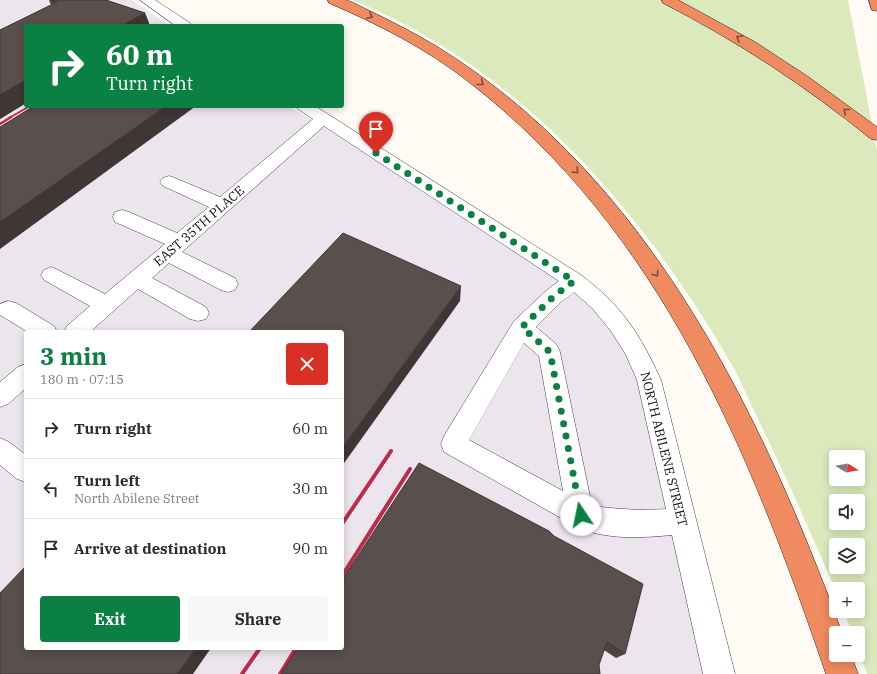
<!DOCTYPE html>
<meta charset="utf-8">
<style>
:root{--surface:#fff;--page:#f7f7f7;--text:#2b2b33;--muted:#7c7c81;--line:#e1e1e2;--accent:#0b8043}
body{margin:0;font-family:"IBM Plex Serif",serif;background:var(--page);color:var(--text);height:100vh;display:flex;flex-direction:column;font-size:15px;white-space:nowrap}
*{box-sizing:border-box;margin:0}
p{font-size:13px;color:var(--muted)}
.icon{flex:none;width:22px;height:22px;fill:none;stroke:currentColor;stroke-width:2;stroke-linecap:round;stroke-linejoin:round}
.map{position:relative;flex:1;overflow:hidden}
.panel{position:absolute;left:24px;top:330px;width:320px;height:320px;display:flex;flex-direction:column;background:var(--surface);border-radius:4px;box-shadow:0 2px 10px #0003}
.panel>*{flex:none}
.hud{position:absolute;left:24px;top:24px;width:320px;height:84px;border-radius:4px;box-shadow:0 2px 10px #0003;background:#0b8043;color:#fff;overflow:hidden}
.needle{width:26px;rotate:101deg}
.buttons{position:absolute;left:829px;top:450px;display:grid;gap:8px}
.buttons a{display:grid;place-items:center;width:36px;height:36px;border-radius:4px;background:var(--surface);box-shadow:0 2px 10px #0003;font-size:20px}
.pin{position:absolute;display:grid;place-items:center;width:34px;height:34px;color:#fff;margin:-41px -17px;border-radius:50% 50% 50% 0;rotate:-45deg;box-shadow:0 0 4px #0007}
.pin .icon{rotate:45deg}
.me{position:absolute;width:44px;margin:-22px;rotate:349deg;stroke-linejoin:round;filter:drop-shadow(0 0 3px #0008)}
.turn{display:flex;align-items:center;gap:14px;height:84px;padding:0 16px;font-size:18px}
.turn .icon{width:52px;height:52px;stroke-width:2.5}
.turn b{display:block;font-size:28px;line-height:34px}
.round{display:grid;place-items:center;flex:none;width:42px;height:42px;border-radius:4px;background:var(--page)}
.headline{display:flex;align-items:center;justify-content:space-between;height:68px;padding:0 16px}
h1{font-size:24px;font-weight:700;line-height:30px;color:var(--accent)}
.action{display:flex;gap:8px;margin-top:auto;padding:8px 16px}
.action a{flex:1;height:46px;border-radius:4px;background:var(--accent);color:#fff;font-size:16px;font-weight:700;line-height:46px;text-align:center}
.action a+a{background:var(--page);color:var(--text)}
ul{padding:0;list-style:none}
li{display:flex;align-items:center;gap:12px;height:60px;padding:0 16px;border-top:1px solid var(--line)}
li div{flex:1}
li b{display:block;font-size:15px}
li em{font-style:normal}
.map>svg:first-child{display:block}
.industrial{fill:#ece5ee;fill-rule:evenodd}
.green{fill:#dbe9bd;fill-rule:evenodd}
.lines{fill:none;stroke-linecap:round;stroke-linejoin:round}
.minor-casing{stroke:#434343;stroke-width:1}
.highway-casing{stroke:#212121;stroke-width:1}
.minor{fill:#fff;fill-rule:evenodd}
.highway{fill:#f08a61;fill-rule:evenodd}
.rail-far2{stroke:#bd2b4b;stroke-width:2}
.rail-far1{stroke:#bd2b4b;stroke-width:2.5}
.rail{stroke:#bd2b4b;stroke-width:4}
.wall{fill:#4d4442}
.shaded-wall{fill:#3e3736}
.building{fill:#594f4d;stroke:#3e3736}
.oneway{stroke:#804d38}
.route{stroke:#0b8043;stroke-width:7;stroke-dasharray:0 12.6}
.labels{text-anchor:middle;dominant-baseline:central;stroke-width:4;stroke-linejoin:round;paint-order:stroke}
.street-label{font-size:13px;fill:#101010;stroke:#fff}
</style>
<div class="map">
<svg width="877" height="674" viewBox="0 0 877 674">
<rect width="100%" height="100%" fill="#fffbf4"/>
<path class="industrial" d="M 0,0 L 132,0 L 170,26 L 26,26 L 26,106 L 288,106 L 469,214 L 594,296 L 640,359 L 720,674 L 0,674 ZM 26,332 L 342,332 L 342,648 L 26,648 Z"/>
<path class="green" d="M 352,0 L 848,0 L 877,150 L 877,674 L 867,674 L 858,649 L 858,633 L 852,633 L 844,611 L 858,611 L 858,589 L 836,589 L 836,591 C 810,532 785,473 756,415 C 747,396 739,376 728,358 C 640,208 517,66 352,0 ZM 836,457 L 858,457 L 858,479 L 836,479 ZM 836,501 L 858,501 L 858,523 L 836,523 ZM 836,545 L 858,545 L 858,567 L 836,567 Z"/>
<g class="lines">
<defs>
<path id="minor" d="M 140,0 L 155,0 L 190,23 L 192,26 L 176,26 Z
M 296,106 L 315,106 L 581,275 C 622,306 640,334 661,380 L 735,674 L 703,674 L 672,535 C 641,538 606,540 577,527 L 444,452 L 441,444 L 444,436 L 514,321 L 547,290 L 559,281 L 324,126 L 182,252 L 235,278 L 238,284 L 235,290 L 228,292 L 221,290 L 169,263 L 152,278 L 206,307 L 209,313 L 206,319 L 198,321 L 190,319 L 138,289 L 90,332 L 64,332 L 67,326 L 90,306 L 44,280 L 41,275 L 44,270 L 51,267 L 58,270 L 105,294 L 165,244 L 115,222 L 113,217 L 115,212 L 122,210 L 129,212 L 177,233 L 209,207 L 163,186 L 160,182 L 163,178 L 169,176 L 175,178 L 220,197 L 313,119 L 298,109 ZM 574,292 L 592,308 L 611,331 L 626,355 L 637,380 L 666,509 C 641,511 617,509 592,506 L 560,352 L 557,345 L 536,327 L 561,302 ZM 524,343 L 539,356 L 563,491 L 469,440 Z
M 8,301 L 16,303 L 54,326 L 57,332 L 28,332 L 0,315 L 0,304 Z
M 26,364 L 26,388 L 8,404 L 0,407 L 0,382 L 18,367 Z
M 0,438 L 9,442 L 26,455 L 26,482 L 17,479 L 0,465 Z"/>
<path id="highway" d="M 328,0 C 333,0 339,0 345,0 C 352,1 361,7 368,10 C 391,21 414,33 436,46 C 646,175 760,409 842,633 L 836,633 L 836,655 L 851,655 L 858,674 L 826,674 C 750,451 661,231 469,82 C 427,49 378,24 329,3 Z
M 662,0 L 678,0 L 755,42 L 807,76 L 877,127 L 877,140 L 871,139 C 806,86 737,41 663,3 Z
M 869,0 L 877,0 L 877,11 L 872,10 Z"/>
</defs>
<use href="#minor" class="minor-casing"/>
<use href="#highway" class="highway-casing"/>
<use href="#minor" class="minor"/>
<use href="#highway" class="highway"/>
<path class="rail-far2" d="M 9,118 L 30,106"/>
<path class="rail-far1" d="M 0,124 L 11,117"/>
<path class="rail" d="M 342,524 L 391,451
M 342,576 L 410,469
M 242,674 L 260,648
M 280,674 L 296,648"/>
</g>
<path class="wall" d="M 49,0 L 106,0 L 145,13 L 150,26 L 26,26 L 26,103 L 0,119 L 0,30 L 51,5 Z
M 419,463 L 625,654 L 616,658 L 604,650 Z"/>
<path class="shaded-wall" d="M 145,13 L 150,26 L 121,26 Z
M 26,80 L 26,103 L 0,119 L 0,95 Z
M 166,106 L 196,106 L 0,249 L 0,222 Z
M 461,286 L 460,301 L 342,466 L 342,448 Z
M 196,648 L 211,648 L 193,674 L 177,674 Z"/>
<path class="building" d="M 52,0 L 106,0 L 145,13 L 121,26 L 26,26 L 26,80 L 0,95 L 0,30 L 57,2 Z
M 34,106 L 166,106 L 0,222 L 0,127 Z
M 343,233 L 461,286 L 342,448 L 342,332 L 249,332 Z
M 419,463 L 549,531 L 554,536 L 643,584 L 625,654 L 607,642 L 599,665 L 600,674 L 281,674 L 298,648 L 342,648 L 342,580 Z
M 26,566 L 26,648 L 196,648 L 177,674 L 0,674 L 0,593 Z"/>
<defs><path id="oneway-chevron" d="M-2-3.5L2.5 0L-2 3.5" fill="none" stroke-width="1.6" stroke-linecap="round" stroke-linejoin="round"/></defs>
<g class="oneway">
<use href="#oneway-chevron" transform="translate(370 16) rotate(25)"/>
<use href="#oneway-chevron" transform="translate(739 38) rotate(-149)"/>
<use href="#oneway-chevron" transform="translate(481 83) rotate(38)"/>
<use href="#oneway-chevron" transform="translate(846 111) rotate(-142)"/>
<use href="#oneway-chevron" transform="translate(576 171) rotate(47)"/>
<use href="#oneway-chevron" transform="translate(656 274) rotate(56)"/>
</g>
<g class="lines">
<path class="route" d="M 376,153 L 574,281 L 554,296 L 522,327 L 550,352 L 581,515"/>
</g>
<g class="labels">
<g class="street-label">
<text transform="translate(199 226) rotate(-41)">EAST 35TH PLACE</text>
<text transform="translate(664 449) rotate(76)">NORTH ABILENE STREET</text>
</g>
</g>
</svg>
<div class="buttons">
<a><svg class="needle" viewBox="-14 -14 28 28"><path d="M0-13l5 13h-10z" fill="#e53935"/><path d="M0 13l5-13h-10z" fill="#7c7c81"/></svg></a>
<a><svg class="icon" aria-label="sound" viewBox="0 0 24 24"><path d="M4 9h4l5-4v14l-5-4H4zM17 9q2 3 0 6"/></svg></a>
<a><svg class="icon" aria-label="layers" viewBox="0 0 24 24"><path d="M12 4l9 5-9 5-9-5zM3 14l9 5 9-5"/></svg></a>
<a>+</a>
<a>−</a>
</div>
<div class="pin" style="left:376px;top:153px;background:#d93025"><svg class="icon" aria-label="arrive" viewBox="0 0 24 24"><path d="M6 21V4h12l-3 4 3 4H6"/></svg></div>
<svg class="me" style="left:581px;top:515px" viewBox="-20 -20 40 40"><circle r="19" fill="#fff"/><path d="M0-13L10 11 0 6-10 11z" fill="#0b8043"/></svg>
<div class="hud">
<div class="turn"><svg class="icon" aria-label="right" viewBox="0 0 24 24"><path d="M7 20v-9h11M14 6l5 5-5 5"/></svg><div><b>60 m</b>Turn right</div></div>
</div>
<section class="panel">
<div class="headline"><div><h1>3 min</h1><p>180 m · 07:15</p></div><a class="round" style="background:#d93025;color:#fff"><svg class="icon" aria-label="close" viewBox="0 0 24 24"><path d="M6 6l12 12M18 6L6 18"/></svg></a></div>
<ul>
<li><svg class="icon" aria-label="right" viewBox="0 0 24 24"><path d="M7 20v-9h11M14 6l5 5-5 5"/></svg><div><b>Turn right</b></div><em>60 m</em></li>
<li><svg class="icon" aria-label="left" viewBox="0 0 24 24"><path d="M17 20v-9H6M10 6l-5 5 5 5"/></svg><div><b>Turn left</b><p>North Abilene Street</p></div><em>30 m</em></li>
<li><svg class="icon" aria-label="arrive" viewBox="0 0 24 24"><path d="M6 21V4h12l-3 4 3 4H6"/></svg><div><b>Arrive at destination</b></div><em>90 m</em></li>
</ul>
<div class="action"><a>Exit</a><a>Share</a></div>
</section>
</div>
